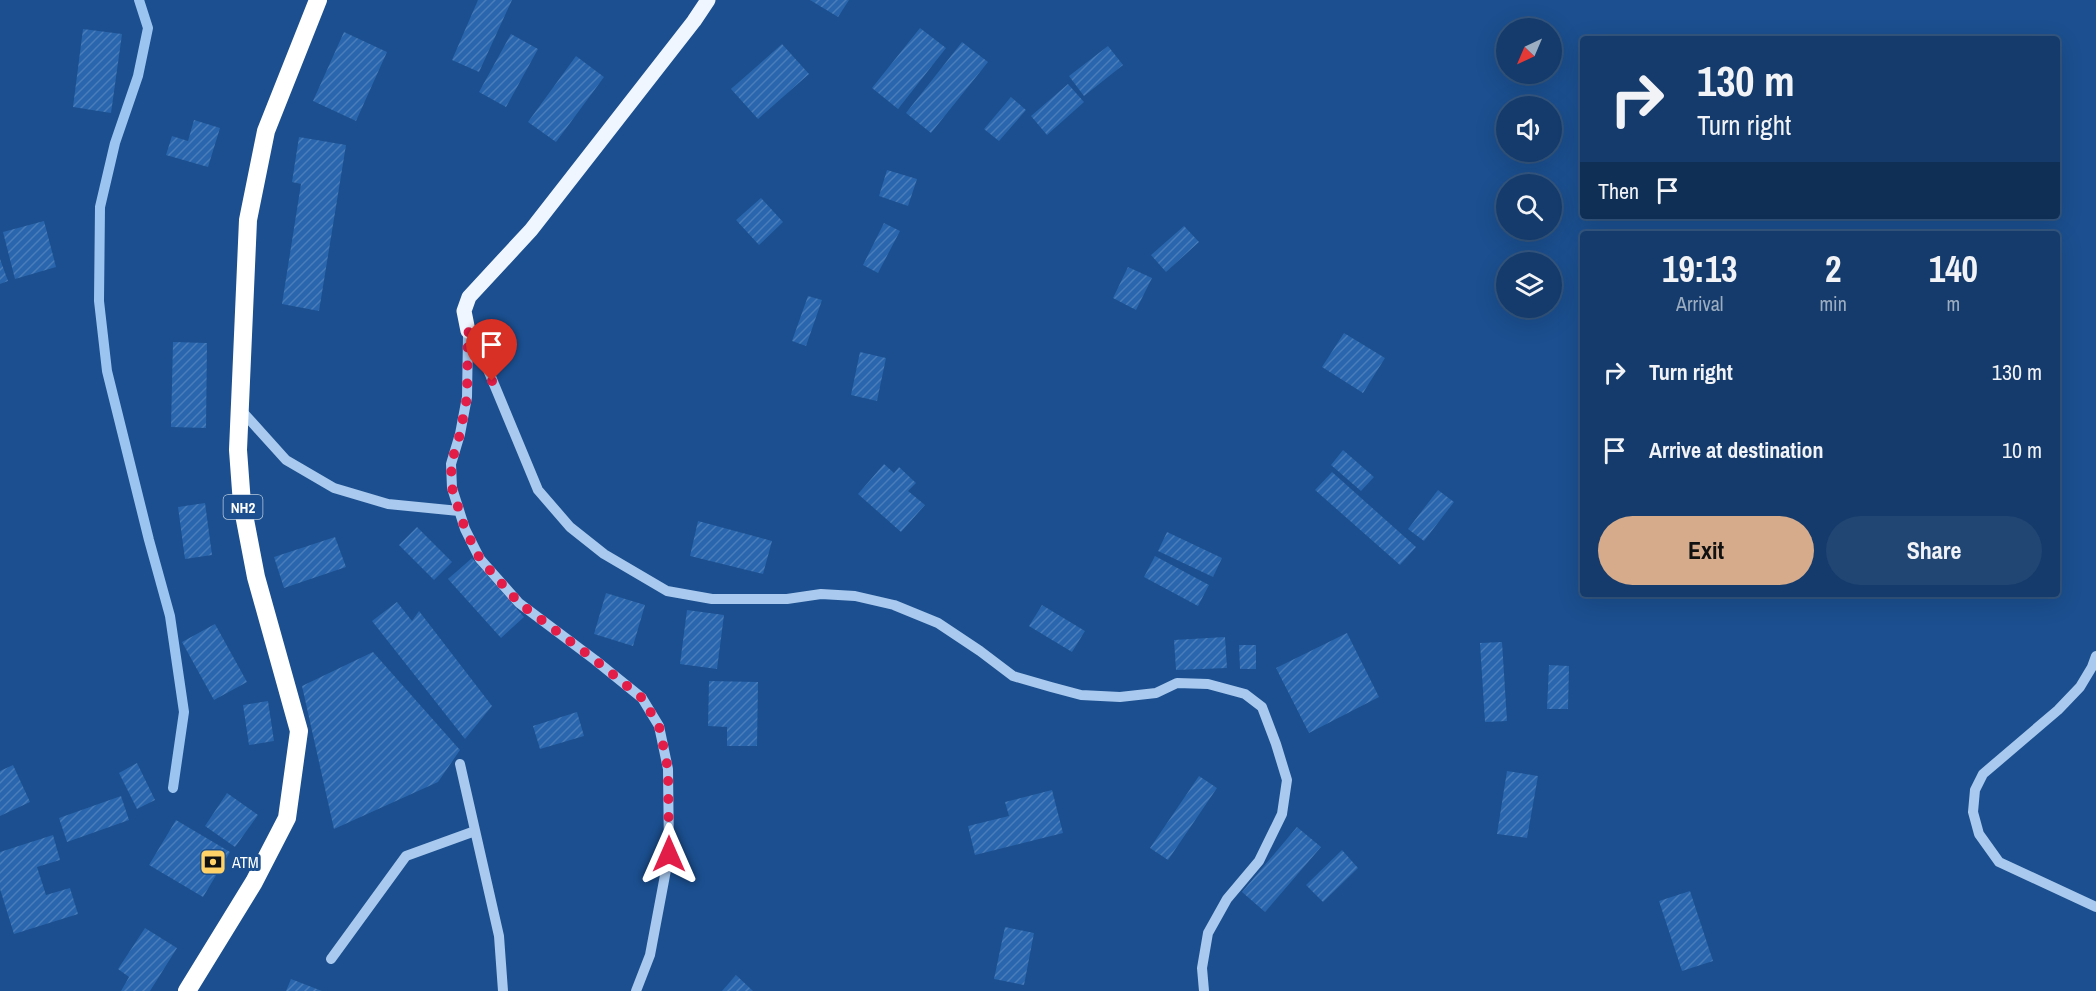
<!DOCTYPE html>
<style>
:root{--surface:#143b6b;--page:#214673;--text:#f1f3f6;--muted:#9dadc1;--line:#33557e;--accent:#d6ab8b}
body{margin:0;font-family:"Archivo Narrow",sans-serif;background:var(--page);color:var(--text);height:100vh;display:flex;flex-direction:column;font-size:22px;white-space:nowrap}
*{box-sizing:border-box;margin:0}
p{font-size:20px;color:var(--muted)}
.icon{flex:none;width:33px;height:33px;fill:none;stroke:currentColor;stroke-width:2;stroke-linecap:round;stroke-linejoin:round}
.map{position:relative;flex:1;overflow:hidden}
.side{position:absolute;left:1580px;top:231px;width:480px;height:366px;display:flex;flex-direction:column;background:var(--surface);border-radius:6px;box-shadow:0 6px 24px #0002,0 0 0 2px var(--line)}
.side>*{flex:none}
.banner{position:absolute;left:1580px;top:36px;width:480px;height:183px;border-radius:6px;box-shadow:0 6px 24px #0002,0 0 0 2px var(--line);background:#143b6b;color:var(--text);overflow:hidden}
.needle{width:39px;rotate:224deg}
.tools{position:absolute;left:1496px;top:18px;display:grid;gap:12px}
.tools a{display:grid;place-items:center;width:66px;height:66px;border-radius:50%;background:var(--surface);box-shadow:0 6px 24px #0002,0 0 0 2px var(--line);font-size:30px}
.pin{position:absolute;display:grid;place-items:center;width:51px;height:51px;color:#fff;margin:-62px -26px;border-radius:50% 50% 50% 0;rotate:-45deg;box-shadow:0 0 6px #0007}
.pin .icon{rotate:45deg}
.me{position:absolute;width:66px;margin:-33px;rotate:0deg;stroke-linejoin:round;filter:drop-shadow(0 0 4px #0008)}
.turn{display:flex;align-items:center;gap:21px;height:126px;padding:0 18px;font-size:27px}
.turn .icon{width:78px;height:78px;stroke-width:2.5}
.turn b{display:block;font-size:42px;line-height:51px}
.then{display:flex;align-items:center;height:57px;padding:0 18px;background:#0003;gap:12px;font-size:22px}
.eta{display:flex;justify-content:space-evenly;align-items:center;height:102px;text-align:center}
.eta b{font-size:36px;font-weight:700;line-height:42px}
.cta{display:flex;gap:12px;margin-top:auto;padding:12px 18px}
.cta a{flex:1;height:69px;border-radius:36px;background:var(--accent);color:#111;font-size:24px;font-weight:700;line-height:69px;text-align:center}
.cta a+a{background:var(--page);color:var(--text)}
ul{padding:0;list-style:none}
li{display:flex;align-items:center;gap:18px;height:78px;padding:0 18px}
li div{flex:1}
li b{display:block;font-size:22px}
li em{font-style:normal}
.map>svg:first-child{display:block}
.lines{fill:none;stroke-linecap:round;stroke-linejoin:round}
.stream{stroke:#9cc4f0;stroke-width:10}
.building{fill:url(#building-hatch)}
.minor{stroke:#a9c9ee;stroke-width:10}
.major{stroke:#f0f6ff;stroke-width:15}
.highway{stroke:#fff;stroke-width:18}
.route{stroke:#e11d48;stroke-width:10;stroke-dasharray:0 18}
.labels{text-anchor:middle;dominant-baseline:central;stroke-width:6;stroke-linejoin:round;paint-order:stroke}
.shield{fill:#1b4f8f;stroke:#bbcadd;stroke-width:1.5}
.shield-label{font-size:15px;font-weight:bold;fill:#fff}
.poi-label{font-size:16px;fill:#fff;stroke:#1b4f8f;text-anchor:start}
</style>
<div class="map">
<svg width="2096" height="991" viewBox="0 0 2096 991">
<defs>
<pattern id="building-hatch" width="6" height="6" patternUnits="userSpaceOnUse" patternTransform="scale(1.5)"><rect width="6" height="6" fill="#2a66ad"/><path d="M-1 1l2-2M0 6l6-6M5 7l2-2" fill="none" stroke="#4a7db9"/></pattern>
</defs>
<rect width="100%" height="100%" fill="#1b4f8f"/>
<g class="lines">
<path class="stream" d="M 139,0 L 148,28 L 138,76 L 115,143 L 100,207 L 99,301 L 107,371 L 149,540 L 170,616 L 184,712 L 173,788"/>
</g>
<path class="building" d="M 478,0 L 512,0 L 479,72 L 452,60 Z
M 810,0 L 849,0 L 838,17 Z
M 920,28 L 946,48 L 898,109 L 872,88 Z
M 83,29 L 122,34 L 111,113 L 73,107 Z
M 344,32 L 387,52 L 356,121 L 313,101 Z
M 511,34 L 538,49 L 506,107 L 479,92 Z
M 962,42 L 988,62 L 931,133 L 906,113 Z
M 782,44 L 809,74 L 758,119 L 731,89 Z
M 1108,46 L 1123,65 L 1084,96 L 1069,76 Z
M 576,56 L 604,77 L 556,142 L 528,122 Z
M 1068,84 L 1084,102 L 1047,135 L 1031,116 Z
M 1011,97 L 1026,110 L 999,141 L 984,129 Z
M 194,120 L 220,128 L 208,167 L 166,155 L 172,136 L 188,141 Z
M 299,137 L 346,145 L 319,311 L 282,304 L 301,184 L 292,182 Z
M 887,170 L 917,179 L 908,206 L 879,196 Z
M 761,198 L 783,222 L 759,245 L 736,220 Z
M 44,221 L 56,267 L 15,279 L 3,232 Z
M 884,223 L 900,231 L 878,273 L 863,265 Z
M 1184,226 L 1199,242 L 1166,272 L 1151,255 Z
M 0,259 L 8,281 L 0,284 Z
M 1128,267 L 1152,278 L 1136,310 L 1113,298 Z
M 808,296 L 822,300 L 806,346 L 792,341 Z
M 1344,333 L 1385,358 L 1363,393 L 1322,367 Z
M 173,342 L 207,343 L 206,428 L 171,427 Z
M 860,352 L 886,358 L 877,401 L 851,395 Z
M 1343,450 L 1374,477 L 1361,491 L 1331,465 Z
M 884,464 L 894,473 L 899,467 L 916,483 L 908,491 L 925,505 L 901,532 L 858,494 Z
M 1332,472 L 1416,547 L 1400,565 L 1315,490 Z
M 1438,490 L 1454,502 L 1424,541 L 1408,529 Z
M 205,503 L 212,555 L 185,559 L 178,507 Z
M 698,521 L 772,541 L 763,574 L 690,556 Z
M 417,527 L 452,562 L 434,580 L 399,545 Z
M 1167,532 L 1222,558 L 1213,577 L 1158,551 Z
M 335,537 L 346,567 L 284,588 L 274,557 Z
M 1155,556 L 1209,585 L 1198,606 L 1144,577 Z
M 472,558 L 524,617 L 501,638 L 448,579 Z
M 606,593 L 645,605 L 633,646 L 594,634 Z
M 397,602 L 412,621 L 419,611 L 492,706 L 465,739 L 372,621 Z
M 1042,605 L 1085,631 L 1072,652 L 1029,626 Z
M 687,610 L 724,615 L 717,669 L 680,664 Z
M 215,624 L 247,682 L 214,700 L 182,642 Z
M 1347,633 L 1379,697 L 1309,733 L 1276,668 Z
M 1225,637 L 1227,668 L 1176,670 L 1174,640 Z
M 1502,642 L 1507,721 L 1485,722 L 1480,643 Z
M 1239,645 L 1256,645 L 1256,669 L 1240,669 Z
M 373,652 L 460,750 L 438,782 L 334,829 L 302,686 Z
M 1549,665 L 1569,666 L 1568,709 L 1547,709 Z
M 709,681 L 758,682 L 757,746 L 727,746 L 727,727 L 708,726 Z
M 268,701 L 274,741 L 249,745 L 243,705 Z
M 577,712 L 584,736 L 540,749 L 533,726 Z
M 137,763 L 155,800 L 137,809 L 119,773 Z
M 13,765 L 30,802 L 0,816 L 0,771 Z
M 1507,771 L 1538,776 L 1527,838 L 1497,834 Z
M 1199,776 L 1217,788 L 1168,860 L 1150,848 Z
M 1052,790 L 1063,833 L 975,855 L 968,826 L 1009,816 L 1005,802 Z
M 227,793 L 258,815 L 235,847 L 205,826 Z
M 121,796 L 129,820 L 67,842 L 59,818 Z
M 176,820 L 230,852 L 203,897 L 149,865 Z
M 1297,827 L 1321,847 L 1265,912 L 1242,892 Z
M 53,835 L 60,860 L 37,867 L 46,895 L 70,888 L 78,914 L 14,934 L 0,889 L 0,852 Z
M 1342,850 L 1358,868 L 1323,902 L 1306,885 Z
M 1690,891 L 1713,961 L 1682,971 L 1659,901 Z
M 1005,927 L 1034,933 L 1024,985 L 994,979 Z
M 145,928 L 177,948 L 150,991 L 121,991 L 129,977 L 118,969 Z
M 736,975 L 753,991 L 722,991 Z
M 291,979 L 322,991 L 286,991 Z"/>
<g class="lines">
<path class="minor" d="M 468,331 L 484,360 L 538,490 L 570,527 L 604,554 L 667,591 L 712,599 L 787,599 L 821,594 L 855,596 L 894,605 L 938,623 L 980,651 L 1013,676 L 1051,687 L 1081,695 L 1120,697 L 1156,693 L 1177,683 L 1208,684 L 1245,694 L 1262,707 L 1276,744 L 1287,780 L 1282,814 L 1259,861 L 1227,899 L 1208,933 L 1202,968 L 1204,991
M 468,334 L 467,397 L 460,434 L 451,464 L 452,488 L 465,529 L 480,559 L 519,603 L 595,660 L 642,698 L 659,726 L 668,769 L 669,854 L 650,955 L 636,991
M 240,409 L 286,460 L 334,488 L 388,504 L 459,511
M 2096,656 L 2092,667 L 2080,687 L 2058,710 L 1983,774 L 1975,790 L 1973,812 L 1979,834 L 1999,862 L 2096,907
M 460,764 L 499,936 L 503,991
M 331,959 L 406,856 L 475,831"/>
<path class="major" d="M 468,331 L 464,311 L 469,297 L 531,230 L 694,21 L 708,0"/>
<path class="highway" d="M 187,991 L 254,882 L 287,818 L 299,731 L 256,577 L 242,504 L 238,450 L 248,220 L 266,131 L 318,0"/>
</g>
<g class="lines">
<path class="route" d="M 492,381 L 468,331 L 467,397 L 460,434 L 451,464 L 452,488 L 465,529 L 480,559 L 519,603 L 595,660 L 642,698 L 659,726 L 668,769 L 669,854"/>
</g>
<defs>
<symbol id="bank-square" viewBox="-11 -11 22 22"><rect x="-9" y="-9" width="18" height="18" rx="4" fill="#ffd166" stroke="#1b4f8f"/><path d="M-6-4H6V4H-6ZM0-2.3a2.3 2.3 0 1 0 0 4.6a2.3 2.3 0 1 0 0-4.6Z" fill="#111"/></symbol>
</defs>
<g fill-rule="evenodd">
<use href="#bank-square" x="198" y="847" width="30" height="30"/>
</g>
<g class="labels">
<rect class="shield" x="223.5" y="495" width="39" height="24" rx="4.5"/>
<g class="shield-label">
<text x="243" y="507">NH2</text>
</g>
<g class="poi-label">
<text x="232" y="862">ATM</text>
</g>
</g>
</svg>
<div class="tools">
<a><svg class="needle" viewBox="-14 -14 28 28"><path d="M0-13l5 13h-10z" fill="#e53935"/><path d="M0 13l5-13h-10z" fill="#9dadc1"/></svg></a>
<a><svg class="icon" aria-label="sound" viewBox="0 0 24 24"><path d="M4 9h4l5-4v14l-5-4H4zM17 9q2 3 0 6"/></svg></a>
<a><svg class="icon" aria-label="search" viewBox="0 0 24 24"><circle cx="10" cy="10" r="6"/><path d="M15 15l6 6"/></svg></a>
<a><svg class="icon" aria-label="layers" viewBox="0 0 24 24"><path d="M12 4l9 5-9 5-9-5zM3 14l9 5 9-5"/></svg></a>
</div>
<div class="pin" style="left:492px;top:381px;background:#d93025"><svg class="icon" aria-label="arrive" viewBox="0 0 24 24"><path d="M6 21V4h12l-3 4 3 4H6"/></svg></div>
<svg class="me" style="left:669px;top:854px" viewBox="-20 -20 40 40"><path d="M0-17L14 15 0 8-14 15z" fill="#e11d48" stroke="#fff" stroke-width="4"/></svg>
<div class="banner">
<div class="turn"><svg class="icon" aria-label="right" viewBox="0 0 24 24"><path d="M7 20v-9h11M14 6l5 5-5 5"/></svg><div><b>130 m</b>Turn right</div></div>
<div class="then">Then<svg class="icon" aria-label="arrive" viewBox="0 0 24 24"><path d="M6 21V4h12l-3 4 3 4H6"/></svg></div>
</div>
<section class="side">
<div class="eta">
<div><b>19:13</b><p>Arrival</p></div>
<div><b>2</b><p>min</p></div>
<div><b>140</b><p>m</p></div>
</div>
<ul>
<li><svg class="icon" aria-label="right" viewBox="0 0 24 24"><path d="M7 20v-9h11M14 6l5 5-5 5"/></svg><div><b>Turn right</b></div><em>130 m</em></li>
<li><svg class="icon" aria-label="arrive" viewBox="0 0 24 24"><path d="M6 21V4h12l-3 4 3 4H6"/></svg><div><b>Arrive at destination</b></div><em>10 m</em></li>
</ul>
<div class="cta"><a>Exit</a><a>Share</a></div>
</section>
</div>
